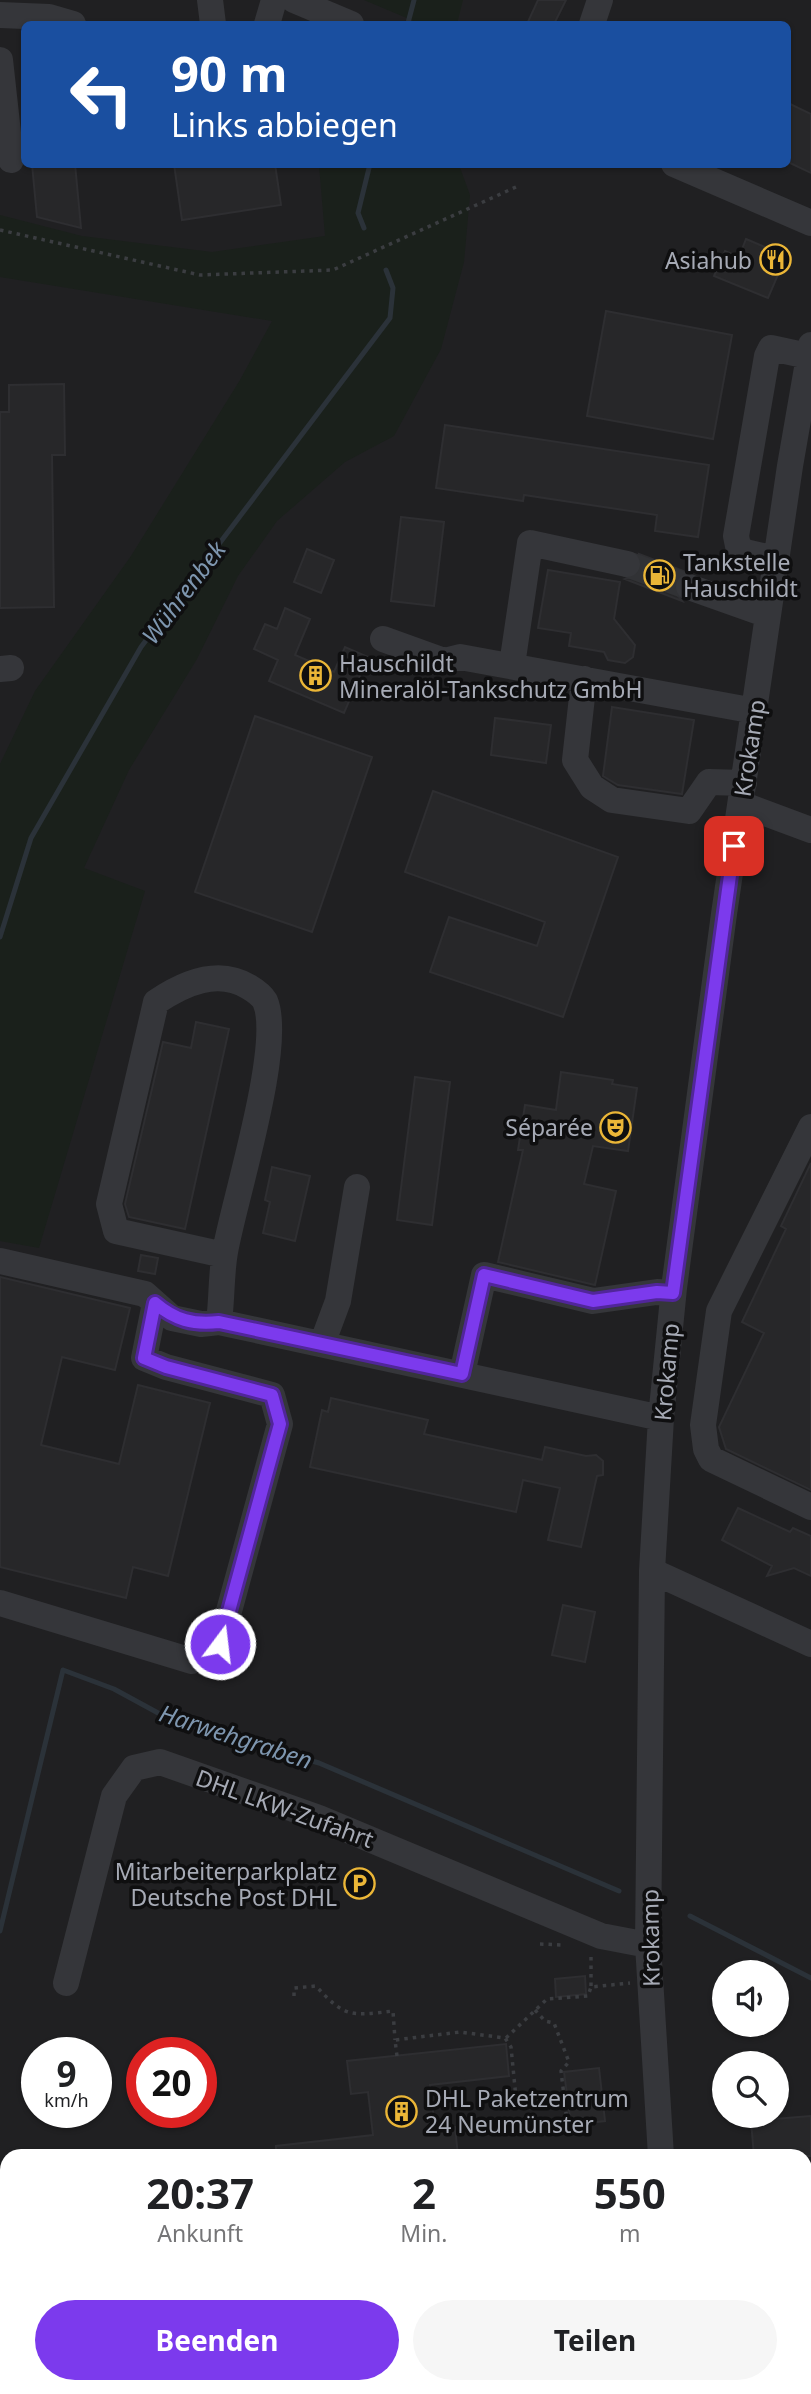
<!DOCTYPE html>
<html lang="de">
<meta charset="utf-8">
<style>
:root{--surface:#fff;--page:#f6f6f6;--text:#202124;--muted:#757577;--accent:#7c3aed}
body{margin:0;font-family:"Noto Sans",sans-serif;background:var(--page);color:var(--text);height:100vh;display:flex;flex-direction:column;font-size:26px;white-space:nowrap}
*{box-sizing:border-box;margin:0}
p{font-size:23px;color:var(--muted)}
.icon{flex:none;width:38px;height:38px;fill:none;stroke:currentColor;stroke-width:2;stroke-linecap:round;stroke-linejoin:round}
.map{position:relative;flex:1;overflow:hidden}
.panel{position:absolute;left:0px;top:2149px;width:812px;height:245px;display:flex;flex-direction:column;background:var(--surface);border-radius:21px 21px 0 0;box-shadow:0 2px 5px #0004}
.panel>*{flex:none}
.guide{position:absolute;left:21px;top:21px;width:770px;height:147px;border-radius:10px;box-shadow:0 2px 5px #0004;background:#1a4fa0;color:#fff;overflow:hidden}
.buttons{position:absolute;left:712px;top:1960px;display:grid;gap:14px}
.buttons a{display:grid;place-items:center;width:77px;height:77px;border-radius:50%;background:var(--surface);box-shadow:0 2px 5px #0004;font-size:35px}
.speed{position:absolute;left:21px;top:2037px;display:flex;gap:14px;font-size:35px;font-weight:700;text-align:center}
.speed>*{display:grid;place-content:center;width:91px;height:91px;border-radius:50%;background:var(--surface);box-shadow:0 2px 5px #0004;line-height:1}
.speed small{font-size:18px;font-weight:400}
.speed .limit{border:10px solid #d22;background:#fff;color:#111}
.pin{position:absolute;display:grid;place-items:center;width:60px;height:60px;color:#fff;margin:-30px;border-radius:14px;box-shadow:0 4px 10px #0006}
.me{position:absolute;width:77px;margin:-38px;rotate:15deg;stroke-linejoin:round;filter:drop-shadow(0 0 5px #0008)}
.turn{display:flex;align-items:center;gap:24px;height:147px;padding:0 35px;font-size:32px}
.turn .icon{width:91px;height:91px;stroke-width:2.5}
.turn b{display:block;font-size:49px;line-height:60px}
.eta{display:flex;justify-content:space-evenly;align-items:center;height:119px;text-align:center}
.eta b{font-size:42px;font-weight:700;line-height:49px}
.action{display:flex;gap:14px;margin-top:auto;padding:14px 35px}
.action a{flex:1;height:80px;border-radius:42px;background:var(--accent);color:#fff;font-size:28px;font-weight:700;line-height:80px;text-align:center}
.action a+a{background:var(--page);color:var(--text)}
.map>svg:first-child{display:block}
.built{fill:#202022;fill-rule:evenodd}
.green{fill:#1a201b}
.lines{fill:none;stroke-linecap:round;stroke-linejoin:round}
.stream{stroke:#2b3239;stroke-width:5}
.building{fill:#272729;stroke:#2e2e31;stroke-width:2}
.minor-tunnel{stroke:#313235;stroke-width:26;stroke-dasharray:26 13;stroke-linecap:butt}
.path{stroke:#3b3d41;stroke-width:3.5;stroke-dasharray:3.5 5;stroke-linecap:butt}
.minor{stroke:#35363a;stroke-width:26}
.route-casing{stroke:#51269a;stroke-width:18}
.route{stroke:#7c3aed;stroke-width:12}
.labels{text-anchor:middle;dominant-baseline:central;stroke-width:7;stroke-linejoin:round;paint-order:stroke}
.poi-label{font-size:23px;fill:#a6aab5;stroke:#0f0f10;text-anchor:end}
.street-label{font-size:23px;fill:#a6aab5;stroke:#0f0f10}
.water-label{font-size:24px;font-style:italic;fill:#7e96af;stroke:#0f0f10}
</style>
<div class="map">
<svg width="811" height="2394" viewBox="0 0 811 2394">
<rect width="100%" height="100%" fill="#141415"/>
<path class="built" d="M 0,0 L 811,0 L 811,2394 L 0,2394 ZM 24,24 L 788,24 L 788,164 L 24,164 ZM 724,1972 L 777,1972 L 777,2025 L 724,2025 ZM 37,2053 L 96,2053 L 96,2112 L 37,2112 ZM 142,2053 L 201,2053 L 201,2112 L 142,2112 ZM 724,2063 L 777,2063 L 777,2116 L 724,2116 ZM 7,2156 L 805,2156 L 805,2387 L 7,2387 Z"/>
<path class="green" d="M 364,0 L 463,0 L 457,24 L 421,24 Z
M 319,165 L 459,165 L 470,195 L 464,262 L 441,349 L 394,436 L 345,462 L 277,521 L 238,576 L 197,659 L 129,770 L 84,868 L 145,891 L 39,1248 L 0,1241 L 0,764 L 35,691 L 131,556 L 240,380 L 272,321 L 0,277 L 0,215 L 82,236 L 212,252 L 325,236 Z"/>
<g class="lines">
<path class="stream" d="M 408,23 L 414,0
M 364,228 L 358,213 L 370,164
M 0,937 L 31,838 L 141,647 L 390,318 L 393,288 L 386,270
M 690,1916 L 811,1978
M 0,1931 L 63,1670 L 114,1689 L 171,1720 L 319,1763 L 619,1891"/>
</g>
<path class="building" d="M 538,0 L 566,0 L 554,24 L 527,24 Z
M 788,103 L 811,114 L 811,173 L 788,162 Z
M 32,164 L 75,164 L 81,228 L 37,217 Z
M 174,164 L 275,164 L 281,205 L 182,220 Z
M 746,239 L 786,256 L 768,298 L 714,276 L 725,251 L 739,257 Z
M 606,311 L 732,335 L 713,439 L 587,416 Z
M 64,384 L 65,455 L 52,455 L 54,607 L 0,608 L 0,412 L 9,412 L 9,385 Z
M 445,425 L 709,465 L 698,537 L 655,531 L 657,515 L 524,495 L 523,501 L 436,488 Z
M 401,517 L 444,522 L 434,606 L 391,601 Z
M 307,549 L 334,560 L 321,593 L 294,582 Z
M 639,554 L 686,572 L 674,582 L 674,591 L 682,601 L 625,579 L 638,575 L 642,568 Z
M 548,570 L 620,582 L 614,619 L 635,645 L 633,657 L 625,663 L 608,660 L 604,652 L 569,646 L 571,633 L 538,628 Z
M 285,608 L 310,619 L 295,655 L 334,672 L 345,647 L 368,657 L 344,713 L 269,681 L 278,660 L 254,649 L 265,624 L 277,629 Z
M 612,707 L 694,720 L 682,794 L 618,785 L 603,776 Z
M 255,716 L 372,757 L 312,932 L 195,892 Z
M 495,718 L 551,725 L 546,763 L 491,755 Z
M 433,791 L 618,857 L 563,1017 L 430,972 L 449,917 L 537,946 L 545,922 L 405,872 Z
M 196,1022 L 229,1029 L 185,1229 L 129,1217 L 125,1204 L 163,1042 L 191,1048 Z
M 561,1072 L 613,1080 L 612,1084 L 637,1088 L 628,1151 L 593,1146 L 584,1184 L 616,1191 L 595,1285 L 498,1262 L 523,1150 L 518,1150 L 525,1105 L 556,1110 Z
M 415,1077 L 450,1082 L 432,1225 L 397,1220 Z
M 811,1163 L 811,1490 L 726,1449 L 719,1427 L 764,1333 L 742,1322 L 786,1229 L 781,1226 Z
M 272,1167 L 310,1176 L 295,1241 L 263,1233 L 270,1202 L 265,1200 Z
M 141,1255 L 158,1258 L 155,1274 L 138,1271 Z
M 0,1277 L 130,1308 L 115,1370 L 62,1357 L 41,1445 L 119,1464 L 138,1385 L 210,1403 L 168,1576 L 133,1567 L 126,1598 L 0,1567 Z
M 331,1398 L 428,1420 L 424,1434 L 542,1460 L 545,1447 L 586,1456 L 596,1455 L 603,1461 L 603,1475 L 597,1476 L 581,1547 L 548,1540 L 560,1488 L 523,1480 L 516,1512 L 310,1467 L 322,1410 L 328,1412 Z
M 738,1508 L 790,1532 L 793,1528 L 811,1536 L 811,1576 L 794,1568 L 767,1576 L 772,1566 L 722,1540 Z
M 563,1605 L 595,1612 L 585,1662 L 552,1655 Z
M 585,1976 L 586,1994 L 556,1997 L 555,1979 Z
M 506,2044 L 509,2076 L 430,2085 L 435,2129 L 455,2127 L 458,2156 L 276,2156 L 276,2146 L 373,2135 L 368,2092 L 351,2094 L 347,2061 Z
M 599,2068 L 605,2121 L 571,2125 L 564,2072 Z
M 811,2116 L 811,2156 L 754,2156 L 751,2121 Z"/>
<g class="lines">
<path class="minor-tunnel" d="M 627,564 L 689,587"/>
<path class="path" d="M 0,230 L 200,275 L 333,270 L 516,187
M 540,1944 L 563,1945
M 591,1986 L 591,1956
M 294,1996 L 294,1988 L 316,1986 C 345,2018 351,2016 393,2011 L 395,2040
M 535,2010 L 545,2021 L 554,2023 L 569,2062 L 561,2071 L 568,2129 L 578,2127 L 578,2124
M 506,2038 L 547,1999 L 588,1996 L 591,1987 L 630,1983
M 397,2056 L 395,2040 L 460,2032 L 505,2038 L 511,2047 L 516,2098"/>
<path class="minor" d="M 210,0 L 213,24
M 294,0 L 351,24
M 0,15 L 49,17 L 73,24
M 267,24 L 274,0
M 592,24 L 600,0
M 0,60 L 11,160
M 674,164 L 811,223
M 776,559 L 745,552 L 738,546 L 736,536 L 767,356 L 771,348 L 808,356
M 689,587 L 768,615
M 383,639 L 444,661 L 460,657 L 755,711
M 512,665 L 530,543 L 627,564
M 0,669 L 11,668
M 584,679 L 575,760 L 592,787 L 612,800 L 689,811 L 709,782 L 744,783
M 741,804 L 811,830
M 811,1127 L 719,1311 L 703,1425 L 706,1449 L 711,1459 L 811,1507
M 0,1261 L 145,1294 L 172,1318 L 201,1324 L 219,1322 L 661,1418
M 219,1322 C 222,1299 221,1275 225,1252 C 234,1200 284,1045 265,1001 C 262,996 254,990 249,987 C 218,968 184,983 156,1002 L 109,1204 L 116,1231 L 224,1255
M 322,1344 L 338,1301 L 357,1187
M 462,1374 L 484,1275 L 593,1301 L 657,1292 L 673,1293
M 652,1571 L 811,1644
M 0,1603 L 192,1661 L 220,1644 L 280,1424 L 272,1395 L 166,1367 L 144,1358 L 155,1303
M 66,1983 L 114,1796 L 134,1768 L 160,1762 L 319,1818 L 601,1936 L 648,1945
M 661,2156 L 648,1945 L 652,1571 L 661,1418 L 674,1288 L 724,914 L 790,466 L 811,345
M 686,2387 L 686,2394"/>
</g>
<g class="lines">
<defs>
<path id="route" d="M 220,1644 L 280,1424 L 272,1395 L 166,1367 L 144,1358 L 155,1303 C 175,1320 193,1325 219,1322 L 462,1374 L 484,1275 L 593,1301 L 657,1292 L 673,1293 L 734,846"/>
</defs>
<use href="#route" class="route-casing"/>
<use href="#route" class="route"/>
</g>
<defs>
<symbol id="restaurant-ring" viewBox="-11 -11 22 22"><circle r="9.5" fill="#0f0f10" stroke="#ebb637" stroke-width="1.5"/><path d="M-5-6h1v4h1v-4h1v4h1v-4h1v5L-1.5 .5V6h-2V.5L-5-1ZM5-6V6H3V1.5H1.5Q1.5-4 5-6Z" fill="#ebb637"/></symbol>
<symbol id="fuel-ring" viewBox="-11 -11 22 22"><circle r="9.5" fill="#0f0f10" stroke="#ebb637" stroke-width="1.5"/><path d="M-5.5-6h7V0h2V4h1.3V-2.5L3-4.5l.8-.8L6-3V5H2.5V1h-1V6h-7ZM-4.2-4.7v3.2H.2V-4.7Z" fill="#ebb637"/></symbol>
<symbol id="building-ring" viewBox="-11 -11 22 22"><circle r="9.5" fill="#0f0f10" stroke="#ebb637" stroke-width="1.5"/><path d="M-4-6H4V6H1V3H-1V6H-4ZM-2.5-4.3h1.7v1.8h-1.7ZM.8-4.3h1.7v1.8H.8ZM-2.5-1h1.7V.8h-1.7ZM.8-1h1.7V.8H.8Z" fill="#ebb637"/></symbol>
<symbol id="theatre-ring" viewBox="-11 -11 22 22"><circle r="9.5" fill="#0f0f10" stroke="#ebb637" stroke-width="1.5"/><path d="M-5-5.5Q0-4 5-5.5V0Q5 5 0 6Q-5 5-5 0ZM-3.3-2.5H-1v1.5H-3.3ZM1-2.5H3.3v1.5H1ZM-2.8 1Q0 5.5 2.8 1Z" fill="#ebb637"/></symbol>
<symbol id="parking-ring" viewBox="-11 -11 22 22"><circle r="9.5" fill="#0f0f10" stroke="#ebb637" stroke-width="1.5"/><path d="M-3.5-5.5H1a3.5 3.5 0 0 1 0 7H-1V5.5H-3.5ZM-1-3.4V-.6H.8a1.4 1.4 0 0 0 0-2.8Z" fill="#ebb637"/></symbol>
</defs>
<g fill-rule="evenodd">
<use href="#restaurant-ring" x="758" y="242" width="35" height="35"/>
<use href="#fuel-ring" x="642" y="558" width="35" height="35"/>
<use href="#building-ring" x="298" y="658" width="35" height="35"/>
<use href="#theatre-ring" x="598" y="1110" width="35" height="35"/>
<use href="#parking-ring" x="342" y="1866" width="35" height="35"/>
<use href="#building-ring" x="384" y="2094" width="35" height="35"/>
</g>
<g class="labels">
<g class="poi-label">
<text x="752" y="260">Asiahub</text>
<text x="683" y="562" text-anchor="start">Tankstelle<tspan x="683" dy="26">Hauschildt</tspan></text>
<text x="339" y="663" text-anchor="start">Hauschildt<tspan x="339" dy="26">Mineralöl-Tankschutz GmbH</tspan></text>
<text x="593" y="1127">Séparée</text>
<text x="337" y="1871">Mitarbeiterparkplatz<tspan x="337" dy="26">Deutsche Post DHL</tspan></text>
<text x="425" y="2098" text-anchor="start">DHL Paketzentrum<tspan x="425" dy="26">24 Neumünster</tspan></text>
</g>
<g class="street-label">
<text transform="translate(749 748) rotate(-81)">Krokamp</text>
<text transform="translate(666 1372) rotate(-85)">Krokamp</text>
<text transform="translate(285 1808) rotate(20)">DHL LKW-Zufahrt</text>
<text transform="translate(650 1938) rotate(-91)">Krokamp</text>
</g>
<g class="water-label">
<text transform="translate(183 592) rotate(-53)">Wührenbek</text>
<text transform="translate(236 1736) rotate(18)">Harwehgraben</text>
</g>
</g>
</svg>
<div class="buttons">
<a><svg class="icon" aria-label="sound" viewBox="0 0 24 24"><path d="M4 9h4l5-4v14l-5-4H4zM17 9q2 3 0 6"/></svg></a>
<a><svg class="icon" aria-label="search" viewBox="0 0 24 24"><circle cx="10" cy="10" r="6"/><path d="M15 15l6 6"/></svg></a>
</div>
<div class="speed"><div>9<small>km/h</small></div><div class="limit">20</div></div>
<div class="pin" style="left:734px;top:846px;background:#d93025"><svg class="icon" aria-label="arrive" viewBox="0 0 24 24"><path d="M6 21V4h12l-3 4 3 4H6"/></svg></div>
<svg class="me" style="left:220px;top:1644px" viewBox="-20 -20 40 40"><circle r="17" fill="#7c3aed" stroke="#fff" stroke-width="3"/><path d="M0-11L8 9 0 5-8 9z" fill="#fff"/></svg>
<div class="guide">
<div class="turn"><svg class="icon" aria-label="left" viewBox="0 0 24 24"><path d="M17 20v-9H6M10 6l-5 5 5 5"/></svg><div><b>90 m</b>Links abbiegen</div></div>
</div>
<section class="panel">
<div class="eta">
<div><b>20:37</b><p>Ankunft</p></div>
<div><b>2</b><p>Min.</p></div>
<div><b>550</b><p>m</p></div>
</div>
<div class="action"><a>Beenden</a><a>Teilen</a></div>
</section>
</div>
